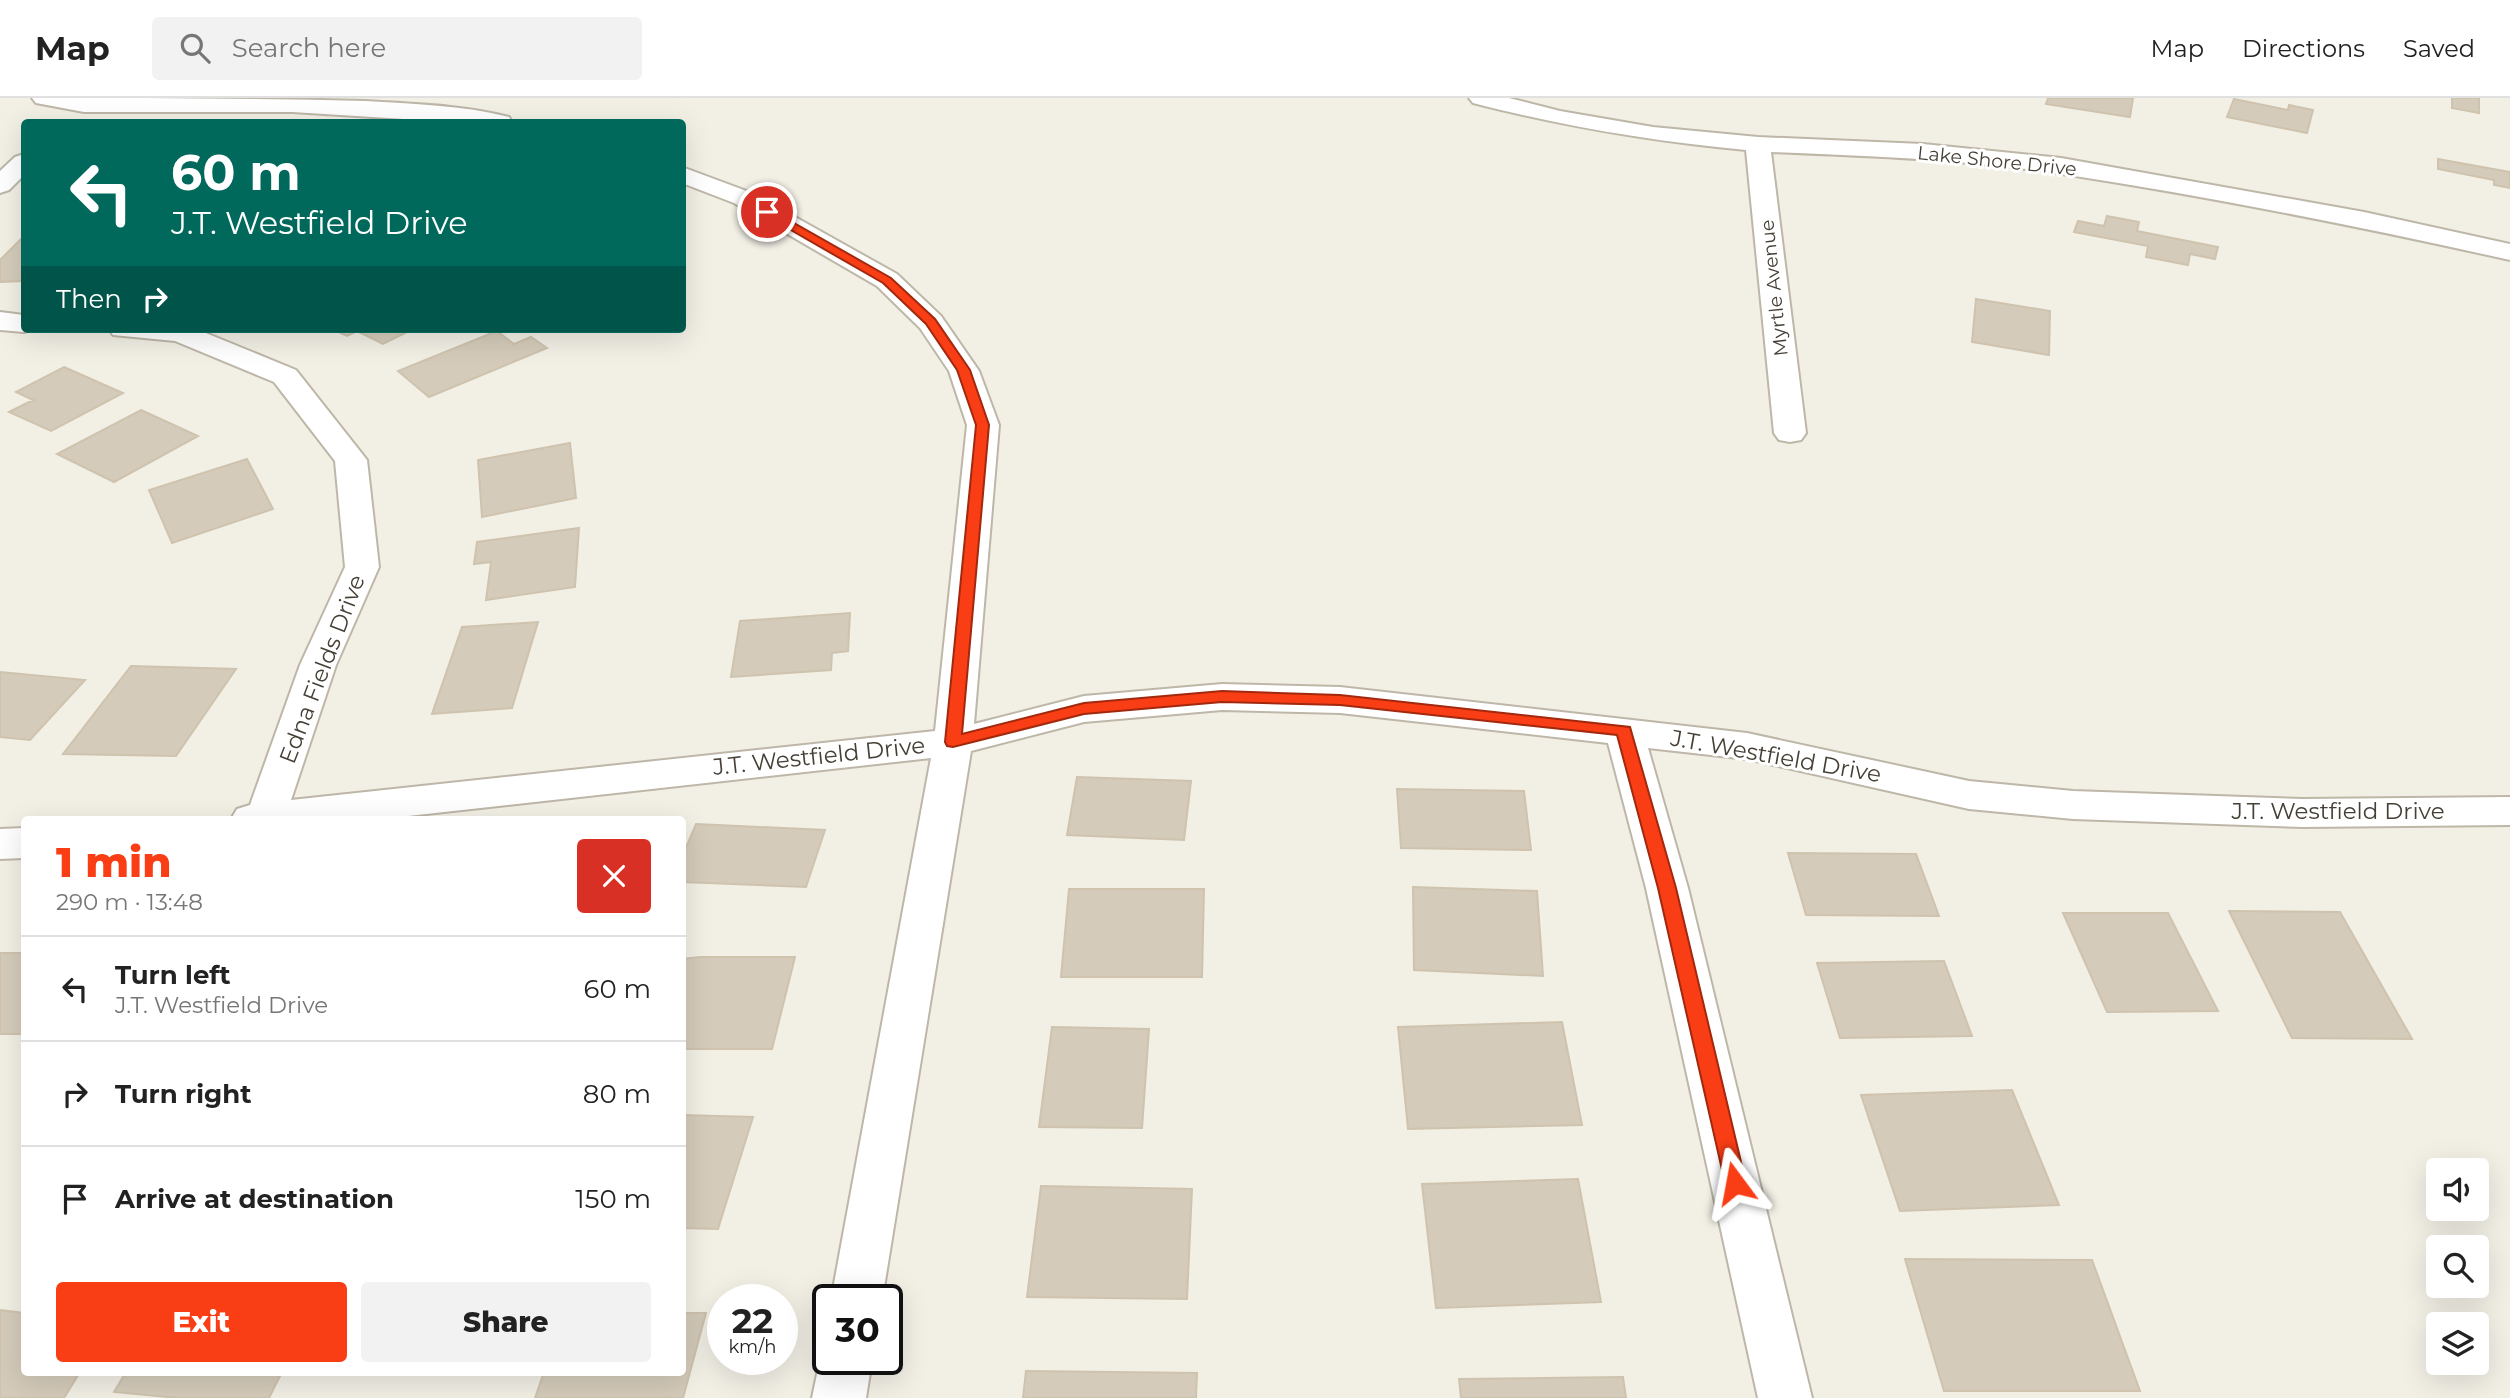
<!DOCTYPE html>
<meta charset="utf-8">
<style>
:root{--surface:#fff;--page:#f2f2f2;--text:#222;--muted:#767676;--line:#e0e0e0;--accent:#f93d15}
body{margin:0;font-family:Montserrat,sans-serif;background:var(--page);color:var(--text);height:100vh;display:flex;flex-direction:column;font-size:26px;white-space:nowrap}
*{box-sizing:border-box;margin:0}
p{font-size:23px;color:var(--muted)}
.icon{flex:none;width:38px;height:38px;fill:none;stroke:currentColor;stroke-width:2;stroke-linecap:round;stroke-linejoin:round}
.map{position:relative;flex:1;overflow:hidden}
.drawer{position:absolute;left:21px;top:718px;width:665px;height:560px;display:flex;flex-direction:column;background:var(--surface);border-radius:7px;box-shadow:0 7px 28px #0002}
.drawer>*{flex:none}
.banner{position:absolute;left:21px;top:21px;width:665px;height:214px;border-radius:7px;box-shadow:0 7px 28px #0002;background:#00695c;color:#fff;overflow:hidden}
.controls{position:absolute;left:2426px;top:1060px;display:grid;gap:14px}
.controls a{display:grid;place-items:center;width:63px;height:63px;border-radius:7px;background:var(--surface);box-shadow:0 7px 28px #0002;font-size:35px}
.speed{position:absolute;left:707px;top:1186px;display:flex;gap:14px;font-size:35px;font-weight:700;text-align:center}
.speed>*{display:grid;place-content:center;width:91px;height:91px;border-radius:50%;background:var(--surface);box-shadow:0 7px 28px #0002;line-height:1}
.speed small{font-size:18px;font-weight:400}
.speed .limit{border:4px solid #111;border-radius:10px;background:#fff;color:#111}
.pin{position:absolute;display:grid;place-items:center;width:60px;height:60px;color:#fff;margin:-30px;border:4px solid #fff;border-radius:50%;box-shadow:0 2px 7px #0007}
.me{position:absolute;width:77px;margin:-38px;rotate:347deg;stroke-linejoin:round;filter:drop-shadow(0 0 5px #0008)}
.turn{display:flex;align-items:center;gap:24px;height:147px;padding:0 35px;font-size:32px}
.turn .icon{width:91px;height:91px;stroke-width:2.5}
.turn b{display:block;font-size:49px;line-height:60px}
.then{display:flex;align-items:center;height:66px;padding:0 35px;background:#0003;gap:14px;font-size:26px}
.round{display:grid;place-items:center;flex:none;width:74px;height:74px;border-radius:7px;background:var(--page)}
.overview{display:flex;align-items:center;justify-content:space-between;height:119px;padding:0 35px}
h1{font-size:42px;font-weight:800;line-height:52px;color:var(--accent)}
.cta{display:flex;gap:14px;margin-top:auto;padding:14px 35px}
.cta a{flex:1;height:80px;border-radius:7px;background:var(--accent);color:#fff;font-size:28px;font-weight:800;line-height:80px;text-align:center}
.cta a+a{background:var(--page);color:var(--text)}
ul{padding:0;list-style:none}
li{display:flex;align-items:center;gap:21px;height:105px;padding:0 35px;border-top:2px solid var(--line)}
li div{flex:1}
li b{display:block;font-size:26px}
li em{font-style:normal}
header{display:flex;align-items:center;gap:42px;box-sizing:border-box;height:98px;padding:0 35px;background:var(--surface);border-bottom:2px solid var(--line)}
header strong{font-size:33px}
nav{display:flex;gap:38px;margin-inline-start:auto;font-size:24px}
.search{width:490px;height:63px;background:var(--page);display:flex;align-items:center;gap:18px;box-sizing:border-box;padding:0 24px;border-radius:7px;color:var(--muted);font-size:26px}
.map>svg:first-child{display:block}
.building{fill:#d4cbba;stroke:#cfc3ae;stroke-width:2}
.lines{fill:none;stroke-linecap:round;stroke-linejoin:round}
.minor-casing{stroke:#beb7a8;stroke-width:4}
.minor{fill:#fff;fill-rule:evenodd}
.route{fill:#f93d15;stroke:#a2280e;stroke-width:2}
.labels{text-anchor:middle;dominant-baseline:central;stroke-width:6;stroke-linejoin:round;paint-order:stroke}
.far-street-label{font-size:19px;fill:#453f35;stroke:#fff}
.street-label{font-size:23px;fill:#453f35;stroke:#fff}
</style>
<header>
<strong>Map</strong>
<div class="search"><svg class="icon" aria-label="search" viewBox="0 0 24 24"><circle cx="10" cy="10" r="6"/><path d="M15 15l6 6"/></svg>Search here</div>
<nav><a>Map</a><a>Directions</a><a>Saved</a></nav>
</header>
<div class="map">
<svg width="2510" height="1300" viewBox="0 0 2510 1300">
<rect width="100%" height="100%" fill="#f2efe5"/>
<path class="building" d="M 2048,0 L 2133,0 L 2130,19 L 2046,6 Z
M 2452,0 L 2479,0 L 2479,15 L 2452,10 Z
M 2234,1 L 2288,12 L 2289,7 L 2313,12 L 2307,35 L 2227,19 Z
M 2438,61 L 2510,74 L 2510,90 L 2494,87 L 2494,82 L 2438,71 Z
M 2107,118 L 2139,124 L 2137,133 L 2218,149 L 2215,161 L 2190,156 L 2188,167 L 2146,159 L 2148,148 L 2074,134 L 2078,123 L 2104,128 Z
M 24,138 L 24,183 L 0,184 L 0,162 Z
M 1976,201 L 2050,213 L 2049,257 L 1972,244 Z
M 332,231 L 413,231 L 383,246 L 357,233 L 347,238 Z
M 497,233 L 514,246 L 531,239 L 547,250 L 429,299 L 398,273 Z
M 64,269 L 123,295 L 51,333 L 9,314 L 33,302 L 16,294 Z
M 141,312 L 198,338 L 114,384 L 57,356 Z
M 570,345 L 576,400 L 482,419 L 478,362 Z
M 247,361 L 273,411 L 172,445 L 149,392 Z
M 579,430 L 575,489 L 486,502 L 491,464 L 474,466 L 477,444 Z
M 850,515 L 848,553 L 832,555 L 831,572 L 731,579 L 740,523 Z
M 538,524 L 512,610 L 432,616 L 462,529 Z
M 131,568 L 236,571 L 176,658 L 63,656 Z
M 0,574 L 85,582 L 30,642 L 0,639 Z
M 1077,679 L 1191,683 L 1184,742 L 1067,737 Z
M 1397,691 L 1524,693 L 1531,752 L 1401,750 Z
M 696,726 L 825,732 L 806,789 L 682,784 L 682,759 Z
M 1788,755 L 1916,756 L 1939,818 L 1806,817 Z
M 1413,789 L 1537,793 L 1543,878 L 1414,872 Z
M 1069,791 L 1204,791 L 1202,879 L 1061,879 Z
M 2229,813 L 2340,814 L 2412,941 L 2292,940 Z
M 2063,815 L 2168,815 L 2218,913 L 2107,914 Z
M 0,855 L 24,855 L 24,936 L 0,936 Z
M 700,859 L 795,859 L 772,951 L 682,951 L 682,861 Z
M 1944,863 L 1972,938 L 1840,940 L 1817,865 Z
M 1562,924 L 1582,1027 L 1408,1031 L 1398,929 Z
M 1052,929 L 1149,931 L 1142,1030 L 1039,1029 Z
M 2012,992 L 2059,1107 L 1900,1113 L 1861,997 Z
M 682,1017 L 753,1019 L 718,1131 L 682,1130 Z
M 1578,1081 L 1601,1204 L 1436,1210 L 1422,1086 Z
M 1041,1088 L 1192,1091 L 1187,1201 L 1027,1199 Z
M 1905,1161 L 2092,1162 L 2140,1293 L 1944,1293 Z
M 0,1212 L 24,1215 L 24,1274 L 80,1274 L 64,1300 L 0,1300 Z
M 682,1215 L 706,1215 L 683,1300 L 535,1300 L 544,1274 L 682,1274 Z
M 1026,1273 L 1197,1275 L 1196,1300 L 1023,1300 Z
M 126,1274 L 282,1274 L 269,1300 L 178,1300 L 114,1294 Z
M 1623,1279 L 1626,1300 L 1461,1300 L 1459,1281 Z"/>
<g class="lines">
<defs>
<path id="minor" d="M 32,0 C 143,0 254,0 365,3 C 412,6 462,7 509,19 L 512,24 L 452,24 L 292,14 L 84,14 L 36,5 Z
M 1469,0 L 1509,0 L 1560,13 L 1653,29 L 1758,39 L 1923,46 L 2061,60 L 2364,114 L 2510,146 L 2510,162 C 2362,129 2212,99 2062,76 C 1966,61 1868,58 1771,54 L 1806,335 L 1801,342 L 1790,344 L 1779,342 L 1774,335 L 1746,52 C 1650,43 1567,29 1473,5 Z
M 24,56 L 24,77 L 9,92 L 0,95 L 0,73 L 15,59 Z
M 682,69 L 752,95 L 897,176 L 941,218 L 979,273 L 999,327 L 974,626 L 1084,598 L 1222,586 L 1340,589 L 1747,635 L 1969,683 L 2073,693 L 2303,701 L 2510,699 L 2510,727 L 2303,729 L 2073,721 L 1969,711 L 1747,661 L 1648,650 L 1688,790 L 1812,1300 L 1758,1300 L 1646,790 L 1608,645 L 1340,615 L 1222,612 L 1084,624 L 971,653 L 882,1202 L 831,1202 L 931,660 L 381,721 L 231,721 L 237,711 L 250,707 L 300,567 L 345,469 L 335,363 L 274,284 L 175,243 L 113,237 L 109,231 L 196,231 L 296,272 L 367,362 L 379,469 L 336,567 L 291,702 L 935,633 L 967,327 L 949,273 L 920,230 L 877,188 L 734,105 L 682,85 Z
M 0,214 L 24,217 L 24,231 L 34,231 L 24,234 L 0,232 Z
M 24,730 L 24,760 L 0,761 L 0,731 Z
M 827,1244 L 828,1262 L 872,1262 L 866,1300 L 812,1300 L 820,1262 Z"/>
</defs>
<use href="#minor" class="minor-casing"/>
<use href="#minor" class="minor"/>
</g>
<path class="route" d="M 763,112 L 771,112 L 891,180 L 935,221 L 970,272 L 989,327 L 962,636 L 1084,605 L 1222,593 L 1340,597 L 1630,629 L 1676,790 L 1746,1085 L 1743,1091 L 1735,1094 L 1728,1091 L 1725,1085 L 1658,790 L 1617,637 L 1340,607 L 1222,604 L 1084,616 L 953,649 L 947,648 L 945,644 L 976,327 L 957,272 L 926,226 L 883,185 L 763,116 Z"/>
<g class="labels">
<g class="far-street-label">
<text transform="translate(1997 63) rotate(6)">Lake Shore Drive</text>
<text transform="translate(1774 190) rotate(-96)">Myrtle Avenue</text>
</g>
<g class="street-label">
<text transform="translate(322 571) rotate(-69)">Edna Fields Drive</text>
<text transform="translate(819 658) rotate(-6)">J.T. Westfield Drive</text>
<text transform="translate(1776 658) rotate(10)">J.T. Westfield Drive</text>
<text x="2338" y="713">J.T. Westfield Drive</text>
</g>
</g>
</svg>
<div class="controls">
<a><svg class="icon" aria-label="sound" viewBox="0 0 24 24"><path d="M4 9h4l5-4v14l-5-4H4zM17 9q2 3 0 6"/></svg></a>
<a><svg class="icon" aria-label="search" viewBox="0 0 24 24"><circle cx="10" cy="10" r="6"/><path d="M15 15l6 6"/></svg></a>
<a><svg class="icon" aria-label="layers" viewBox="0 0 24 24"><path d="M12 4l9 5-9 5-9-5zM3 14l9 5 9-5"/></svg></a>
</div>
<div class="speed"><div>22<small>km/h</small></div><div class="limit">30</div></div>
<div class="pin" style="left:767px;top:114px;background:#d93025"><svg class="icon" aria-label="arrive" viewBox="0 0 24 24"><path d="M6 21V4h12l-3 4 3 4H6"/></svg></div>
<svg class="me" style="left:1735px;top:1085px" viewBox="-20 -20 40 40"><path d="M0-17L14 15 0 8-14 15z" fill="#f93d15" stroke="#fff" stroke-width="4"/></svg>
<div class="banner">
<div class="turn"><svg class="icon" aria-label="left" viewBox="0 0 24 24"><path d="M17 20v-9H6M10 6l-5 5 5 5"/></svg><div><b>60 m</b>J.T. Westfield Drive</div></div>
<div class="then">Then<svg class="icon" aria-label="right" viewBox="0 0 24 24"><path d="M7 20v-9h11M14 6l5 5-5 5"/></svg></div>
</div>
<section class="drawer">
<div class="overview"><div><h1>1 min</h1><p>290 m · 13:48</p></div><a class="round" style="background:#d93025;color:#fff"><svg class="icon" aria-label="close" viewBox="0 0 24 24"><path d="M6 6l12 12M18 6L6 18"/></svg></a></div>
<ul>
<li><svg class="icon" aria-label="left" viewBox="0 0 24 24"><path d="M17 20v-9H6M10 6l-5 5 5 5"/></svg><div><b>Turn left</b><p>J.T. Westfield Drive</p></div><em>60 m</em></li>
<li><svg class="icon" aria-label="right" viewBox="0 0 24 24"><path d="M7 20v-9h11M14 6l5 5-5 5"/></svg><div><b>Turn right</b></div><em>80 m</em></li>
<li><svg class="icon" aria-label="arrive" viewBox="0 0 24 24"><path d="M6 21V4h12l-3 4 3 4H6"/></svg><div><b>Arrive at destination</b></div><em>150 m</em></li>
</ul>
<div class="cta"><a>Exit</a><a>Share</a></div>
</section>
</div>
